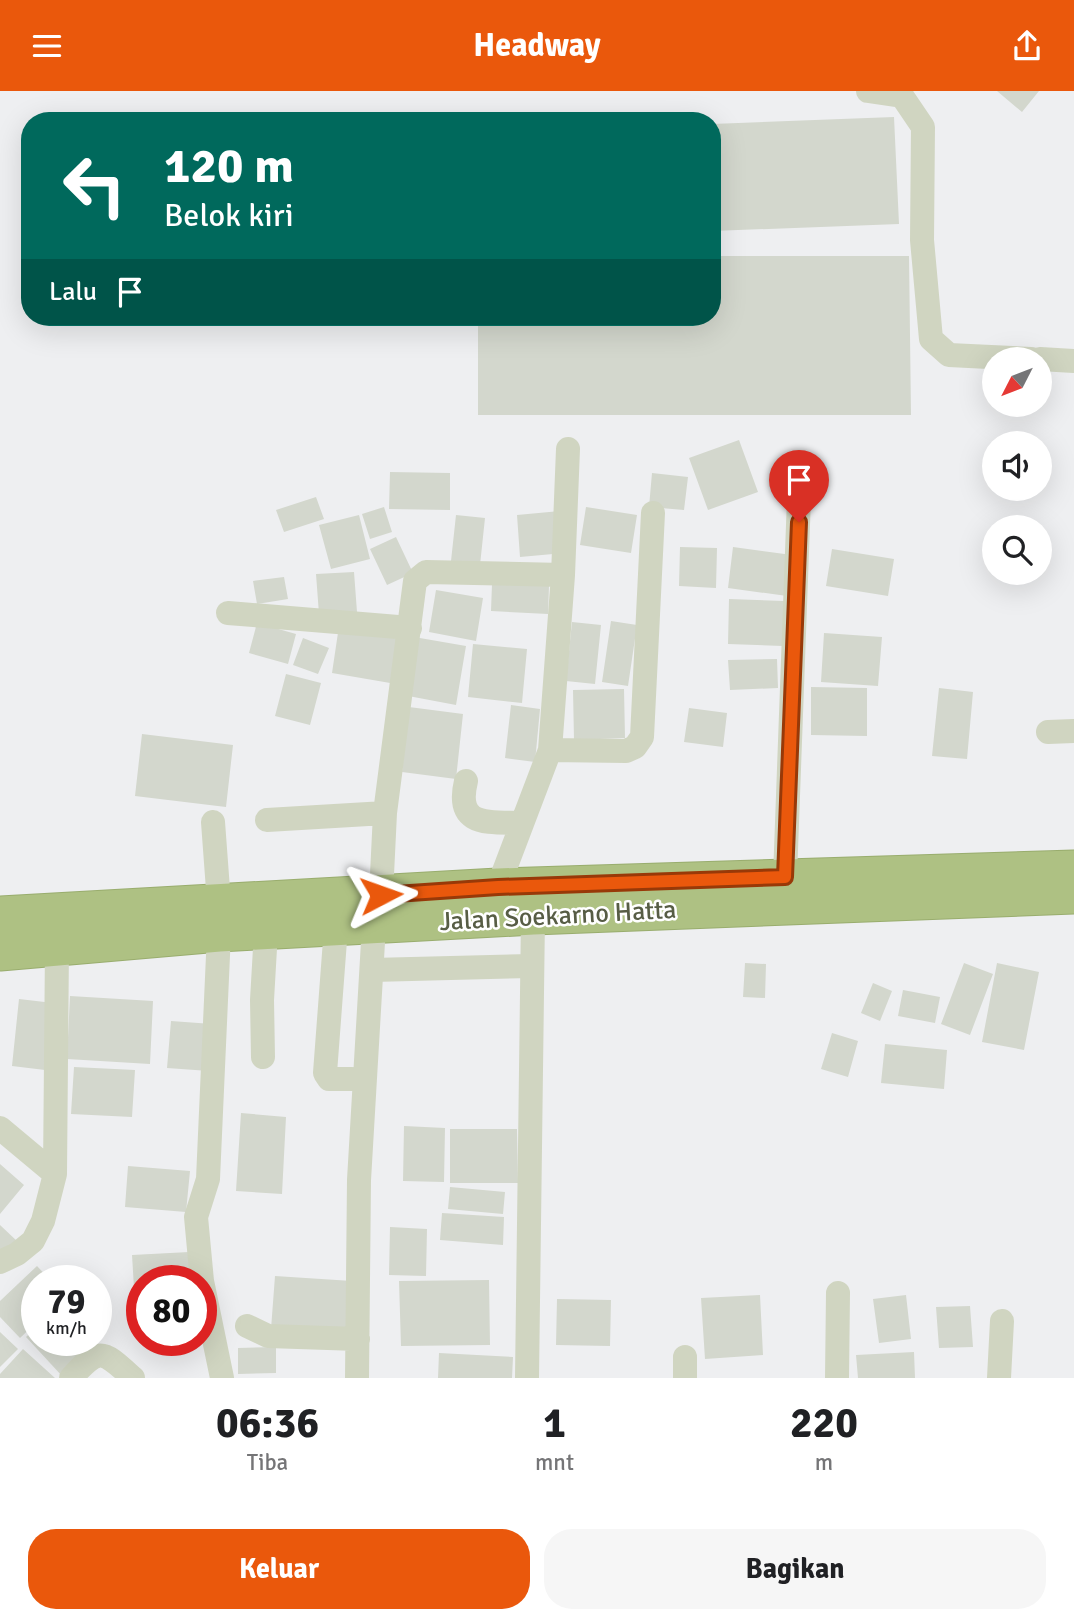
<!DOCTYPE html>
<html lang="id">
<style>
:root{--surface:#fff;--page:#f6f6f6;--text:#202124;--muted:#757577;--accent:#ea580c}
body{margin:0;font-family:Signika,sans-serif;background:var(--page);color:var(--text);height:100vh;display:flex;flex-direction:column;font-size:26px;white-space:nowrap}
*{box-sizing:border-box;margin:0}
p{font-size:23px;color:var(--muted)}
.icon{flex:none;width:38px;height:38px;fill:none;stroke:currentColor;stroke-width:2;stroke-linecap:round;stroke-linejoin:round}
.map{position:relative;height:1287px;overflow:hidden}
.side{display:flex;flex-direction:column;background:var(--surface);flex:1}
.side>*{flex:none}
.guide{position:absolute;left:21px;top:21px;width:700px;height:214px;border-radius:28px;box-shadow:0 7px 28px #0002;background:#00695c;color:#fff;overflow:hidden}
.needle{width:46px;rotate:228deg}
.fabs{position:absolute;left:982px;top:256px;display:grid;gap:14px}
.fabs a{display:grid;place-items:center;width:70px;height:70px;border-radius:50%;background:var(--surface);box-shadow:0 7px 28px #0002;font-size:35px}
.speed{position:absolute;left:21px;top:1174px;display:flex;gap:14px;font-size:35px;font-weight:700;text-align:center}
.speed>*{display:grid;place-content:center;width:91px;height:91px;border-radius:50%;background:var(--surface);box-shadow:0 7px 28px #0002;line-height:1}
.speed small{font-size:18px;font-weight:400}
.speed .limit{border:10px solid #d22;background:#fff;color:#111}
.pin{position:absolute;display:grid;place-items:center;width:60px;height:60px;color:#fff;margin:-72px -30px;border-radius:50% 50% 50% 0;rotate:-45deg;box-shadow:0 0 7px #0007}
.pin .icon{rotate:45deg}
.me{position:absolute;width:77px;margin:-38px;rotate:86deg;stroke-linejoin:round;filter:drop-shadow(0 0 5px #0008)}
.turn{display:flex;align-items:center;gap:24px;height:147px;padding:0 28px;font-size:32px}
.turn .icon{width:91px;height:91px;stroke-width:2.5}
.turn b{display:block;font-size:49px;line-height:60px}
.then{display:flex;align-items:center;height:66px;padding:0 28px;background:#0003;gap:14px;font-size:26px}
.eta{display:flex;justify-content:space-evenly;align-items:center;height:119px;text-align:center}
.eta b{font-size:42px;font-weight:700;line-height:49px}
.button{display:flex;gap:14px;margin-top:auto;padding:14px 28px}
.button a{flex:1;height:80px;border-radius:28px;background:var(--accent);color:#fff;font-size:28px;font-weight:700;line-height:80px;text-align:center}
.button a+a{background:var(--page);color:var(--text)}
header{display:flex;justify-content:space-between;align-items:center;height:91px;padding:0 28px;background:var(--accent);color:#fff;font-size:32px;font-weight:700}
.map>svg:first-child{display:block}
.building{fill:#d3d7cd}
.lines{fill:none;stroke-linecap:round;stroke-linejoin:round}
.highway-casing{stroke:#99ad6e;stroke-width:39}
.minor{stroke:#d0d5c1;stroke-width:24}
.highway{stroke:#aec183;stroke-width:37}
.route-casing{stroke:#983908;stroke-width:18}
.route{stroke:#ea580c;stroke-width:12}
.labels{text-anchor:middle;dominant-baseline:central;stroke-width:5;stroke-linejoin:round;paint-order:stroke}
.street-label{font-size:26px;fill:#575d45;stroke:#fff}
</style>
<header><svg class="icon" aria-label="menu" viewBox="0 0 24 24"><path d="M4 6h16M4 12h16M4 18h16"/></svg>Headway<svg class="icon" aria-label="share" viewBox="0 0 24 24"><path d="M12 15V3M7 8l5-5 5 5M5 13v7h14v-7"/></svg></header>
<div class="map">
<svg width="1074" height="1287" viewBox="0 0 1074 1287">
<rect width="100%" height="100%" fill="#eeeff1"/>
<path class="building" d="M 997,0 L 1039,0 L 1022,21 Z
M 894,26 L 899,133 L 712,140 L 712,33 Z
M 712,165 L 909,165 L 911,324 L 478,324 L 478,226 L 712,226 Z
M 739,349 L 758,401 L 708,419 L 689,367 Z
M 390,381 L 450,382 L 450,419 L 389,418 Z
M 652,382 L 688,386 L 684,419 L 649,416 Z
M 316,406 L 324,428 L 284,441 L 276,419 Z
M 384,416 L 392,441 L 370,448 L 362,423 Z
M 586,416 L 637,424 L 631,462 L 580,454 Z
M 560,420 L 564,462 L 520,466 L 517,424 Z
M 359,424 L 370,468 L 331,478 L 319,434 Z
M 456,424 L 485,427 L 480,474 L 451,470 Z
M 396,446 L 413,482 L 387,494 L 370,458 Z
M 680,456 L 717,457 L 716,497 L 679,495 Z
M 733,456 L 792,464 L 787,505 L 728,497 Z
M 832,458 L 894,468 L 888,505 L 826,495 Z
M 354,481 L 357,521 L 319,523 L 316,483 Z
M 284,486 L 288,508 L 257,513 L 253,490 Z
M 492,493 L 549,495 L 548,523 L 491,520 Z
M 436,499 L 483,507 L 476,550 L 429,541 Z
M 729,508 L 784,510 L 783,555 L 728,553 Z
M 611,530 L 637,534 L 628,595 L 602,591 Z
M 572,531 L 601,534 L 595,593 L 566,590 Z
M 257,532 L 296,543 L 288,573 L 249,562 Z
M 339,535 L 404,546 L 396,593 L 332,582 Z
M 824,542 L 882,546 L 878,595 L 821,591 Z
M 414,546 L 466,555 L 456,614 L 403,604 Z
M 303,547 L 329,557 L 318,583 L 293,574 Z
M 473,553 L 527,558 L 522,612 L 468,606 Z
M 777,568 L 778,597 L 730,599 L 728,569 Z
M 286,583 L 321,592 L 310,634 L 275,625 Z
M 811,596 L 867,597 L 867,645 L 811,644 Z
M 939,597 L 973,601 L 967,668 L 932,665 Z
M 624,598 L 625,647 L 574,649 L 573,599 Z
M 511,614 L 540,618 L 535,671 L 505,667 Z
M 409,616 L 463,623 L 456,688 L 402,681 Z
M 689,617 L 727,622 L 723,656 L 684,651 Z
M 142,643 L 233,654 L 226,716 L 135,705 Z
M 745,872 L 766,873 L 765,907 L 743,906 Z
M 964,872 L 993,883 L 970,944 L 941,933 Z
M 997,872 L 1039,881 L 1024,959 L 982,951 Z
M 873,892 L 892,900 L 880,930 L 861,922 Z
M 903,899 L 940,906 L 935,932 L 898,925 Z
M 70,905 L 153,910 L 150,973 L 67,968 Z
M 19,908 L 53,912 L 45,979 L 12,975 Z
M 171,930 L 212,933 L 209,980 L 167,977 Z
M 832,942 L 858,950 L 848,986 L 821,978 Z
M 885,953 L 947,959 L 944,998 L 881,992 Z
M 74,976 L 135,979 L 132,1026 L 71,1023 Z
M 241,1022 L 286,1026 L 282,1103 L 236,1100 Z
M 404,1035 L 445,1037 L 444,1091 L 403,1090 Z
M 450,1038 L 517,1038 L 518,1092 L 450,1092 Z
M 0,1073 L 24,1094 L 0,1123 Z
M 128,1075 L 190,1080 L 186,1121 L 125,1116 Z
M 450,1096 L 505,1101 L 503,1123 L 448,1118 Z
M 442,1122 L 504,1126 L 503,1154 L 440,1149 Z
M 0,1134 L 18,1151 L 0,1167 Z
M 390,1136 L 427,1138 L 426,1185 L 389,1184 Z
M 189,1161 L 190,1190 L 142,1190 L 142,1212 L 135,1213 L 132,1164 Z
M 37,1175 L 51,1190 L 37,1190 L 37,1231 L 20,1247 L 0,1226 L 0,1210 Z
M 275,1185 L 352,1190 L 348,1244 L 271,1238 Z
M 489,1189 L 490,1254 L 401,1255 L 399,1190 Z
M 760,1204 L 763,1264 L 705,1268 L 701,1207 Z
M 906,1204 L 911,1248 L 879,1252 L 873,1208 Z
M 557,1208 L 611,1209 L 610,1255 L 556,1254 Z
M 970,1215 L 973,1256 L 939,1257 L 936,1216 Z
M 96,1235 L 105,1244 L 62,1285 L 26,1246 L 37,1236 L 37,1250 L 96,1250 Z
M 0,1241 L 18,1258 L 0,1276 Z
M 276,1256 L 276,1282 L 238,1283 L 238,1257 Z
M 23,1258 L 55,1287 L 0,1287 L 0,1283 Z
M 914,1261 L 915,1287 L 858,1287 L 856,1264 Z
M 439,1262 L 513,1266 L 512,1287 L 438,1287 Z"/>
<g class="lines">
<defs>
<path id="highway" d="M 0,824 L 498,796 L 1074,778
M 0,861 L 219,842 L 533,825 L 1074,804"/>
</defs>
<use href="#highway" class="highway-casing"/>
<path class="minor" d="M 868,0 L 902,5 L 923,36 L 922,149 L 931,248 L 949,264 L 1031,268
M 1040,268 L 1074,270
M 228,522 L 410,537
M 1048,641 L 1074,640
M 550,659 L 626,660 L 635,656 L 642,646 L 653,422
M 466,690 C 455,736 487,731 520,732
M 267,729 L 385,722
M 213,731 L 219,812
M 785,786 L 799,407
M 498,796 L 550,659 L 563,484 L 568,358
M 381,804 L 385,722 L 415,490 L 426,481 L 563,484
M 336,836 L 325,982 L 329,988 L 352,988
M 219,842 L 208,1088 L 196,1126 L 202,1190 L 222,1287
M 372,879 L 531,875
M 263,966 L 262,909 L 266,840
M 0,1037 L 55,1083
M 0,1171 L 17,1163 L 33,1150 L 43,1130 L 55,1083 L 57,854
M 247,1235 L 268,1245 L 358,1248
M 71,1287 C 100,1255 102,1259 133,1287
M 357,1287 L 359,1089 L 374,834
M 527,1287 L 533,825
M 685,1287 L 685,1266
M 837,1287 L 838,1202
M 999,1287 L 1002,1230"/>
<use href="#highway" class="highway"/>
</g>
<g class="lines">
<defs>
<path id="route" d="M 381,804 L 498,796 L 785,786 L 799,431"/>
</defs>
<use href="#route" class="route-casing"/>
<use href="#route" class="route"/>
</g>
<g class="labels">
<g class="street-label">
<text transform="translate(558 825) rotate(-3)">Jalan Soekarno Hatta</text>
</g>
</g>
</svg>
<div class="fabs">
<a><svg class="needle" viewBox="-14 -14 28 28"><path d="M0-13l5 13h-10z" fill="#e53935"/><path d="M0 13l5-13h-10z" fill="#757577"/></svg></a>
<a><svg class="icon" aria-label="sound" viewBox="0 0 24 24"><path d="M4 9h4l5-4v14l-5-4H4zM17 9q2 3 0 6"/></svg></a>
<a><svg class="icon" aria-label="search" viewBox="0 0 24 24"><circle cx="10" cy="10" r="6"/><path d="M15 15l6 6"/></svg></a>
</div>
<div class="speed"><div>79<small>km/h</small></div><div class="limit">80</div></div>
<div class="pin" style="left:799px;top:431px;background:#d93025"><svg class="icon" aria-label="arrive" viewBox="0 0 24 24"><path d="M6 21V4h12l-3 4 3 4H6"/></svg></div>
<svg class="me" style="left:381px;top:804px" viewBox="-20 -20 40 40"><path d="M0-17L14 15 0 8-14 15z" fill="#ea580c" stroke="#fff" stroke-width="4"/></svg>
<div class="guide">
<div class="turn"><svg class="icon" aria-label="left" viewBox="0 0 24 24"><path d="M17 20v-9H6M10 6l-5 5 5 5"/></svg><div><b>120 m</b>Belok kiri</div></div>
<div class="then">Lalu<svg class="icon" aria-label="arrive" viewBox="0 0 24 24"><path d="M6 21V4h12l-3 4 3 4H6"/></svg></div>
</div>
</div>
<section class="side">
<div class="eta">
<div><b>06:36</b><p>Tiba</p></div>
<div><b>1</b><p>mnt</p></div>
<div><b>220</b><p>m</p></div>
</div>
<div class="button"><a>Keluar</a><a>Bagikan</a></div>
</section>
